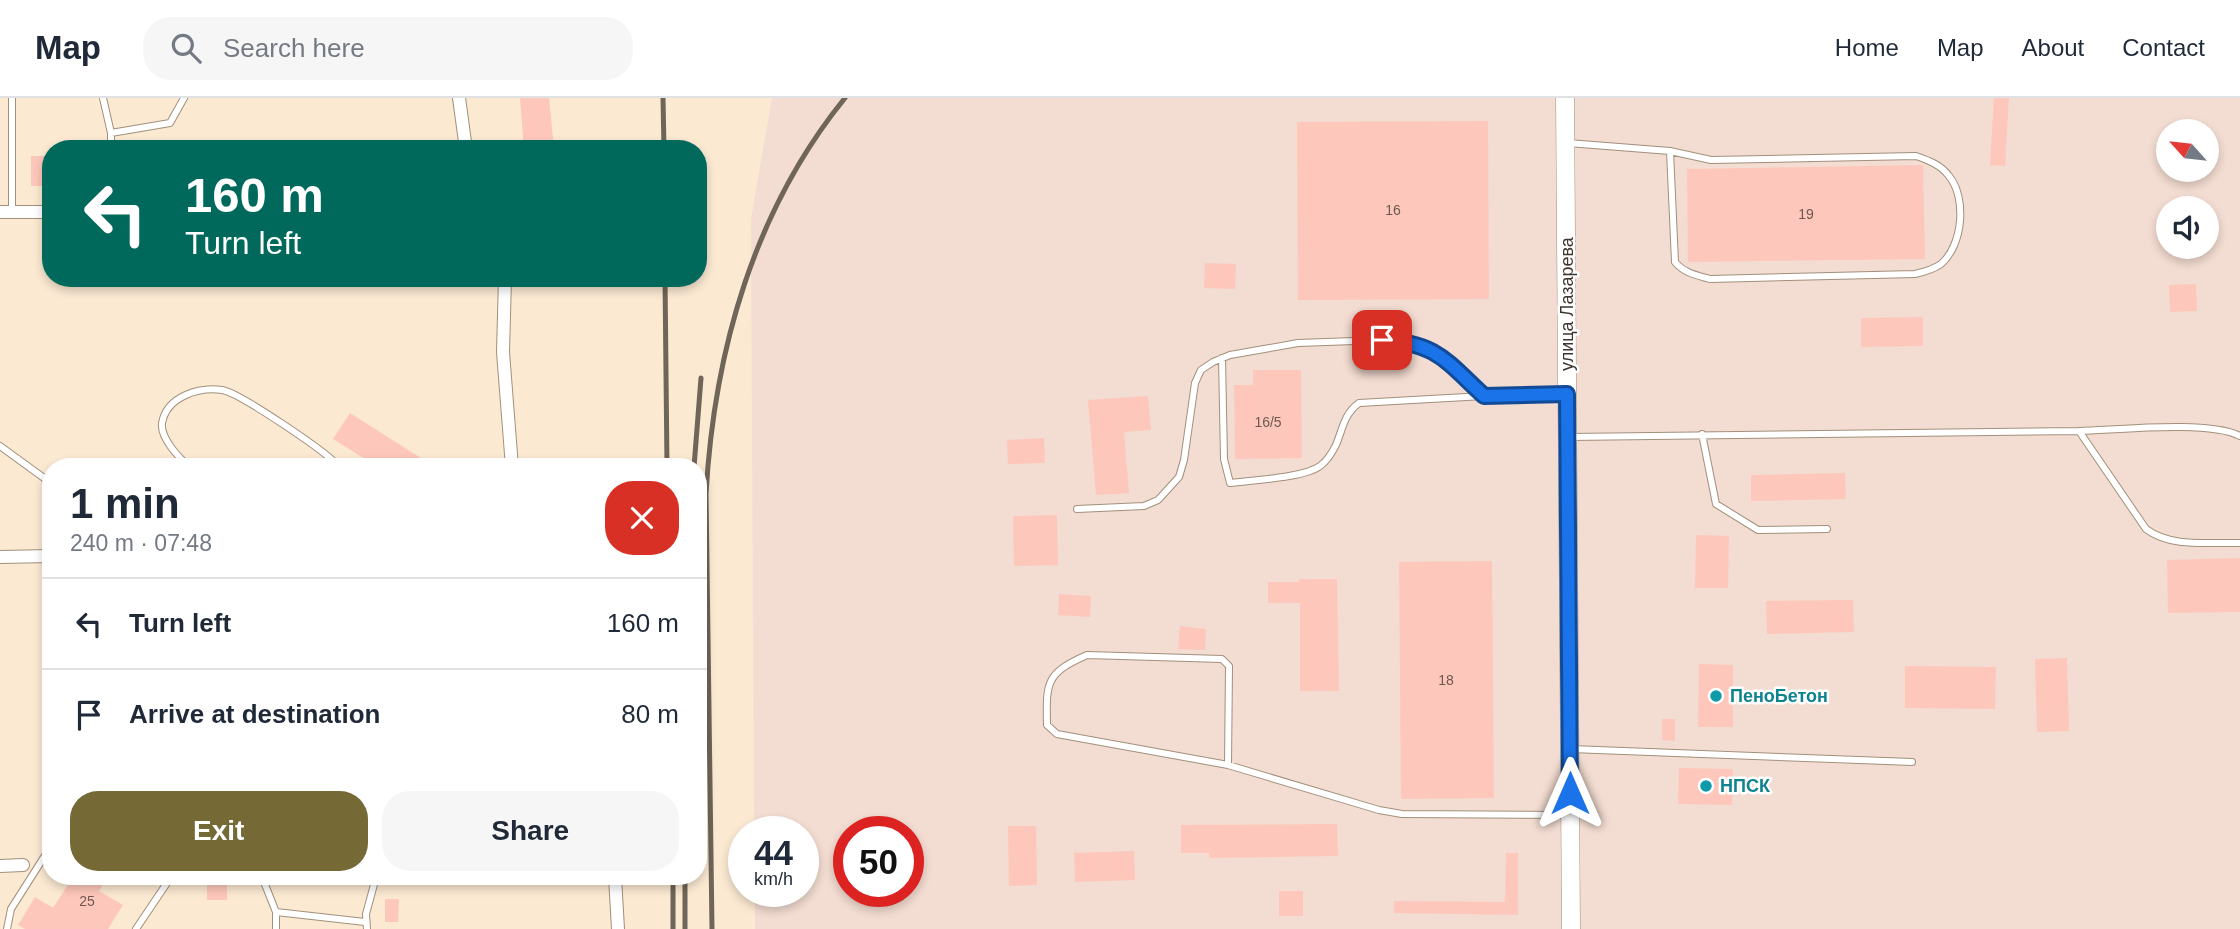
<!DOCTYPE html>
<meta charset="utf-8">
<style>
:root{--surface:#fff;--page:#f6f6f7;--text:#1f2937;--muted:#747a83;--line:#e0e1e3;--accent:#756936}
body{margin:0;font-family:Arial,sans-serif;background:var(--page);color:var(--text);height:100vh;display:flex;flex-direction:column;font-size:26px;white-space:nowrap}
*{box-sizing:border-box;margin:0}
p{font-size:23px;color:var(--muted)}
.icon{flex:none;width:38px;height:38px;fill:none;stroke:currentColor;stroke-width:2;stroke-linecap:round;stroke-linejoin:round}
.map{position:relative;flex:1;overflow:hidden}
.details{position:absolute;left:42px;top:360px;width:665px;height:427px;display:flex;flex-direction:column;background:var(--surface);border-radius:28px;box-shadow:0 4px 10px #0003}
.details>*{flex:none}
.hud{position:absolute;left:42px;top:42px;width:665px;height:147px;border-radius:28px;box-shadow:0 4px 10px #0003;background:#00695c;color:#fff;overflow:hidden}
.needle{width:46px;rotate:297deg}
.controls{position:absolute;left:2156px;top:21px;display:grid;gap:14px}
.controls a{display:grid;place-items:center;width:63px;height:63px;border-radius:50%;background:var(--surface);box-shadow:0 4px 10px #0003;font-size:35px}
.speed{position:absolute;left:728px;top:718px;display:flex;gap:14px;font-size:35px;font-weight:700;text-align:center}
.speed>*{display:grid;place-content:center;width:91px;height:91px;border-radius:50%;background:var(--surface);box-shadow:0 4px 10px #0003;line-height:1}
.speed small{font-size:18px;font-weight:400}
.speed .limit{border:10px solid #d22;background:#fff;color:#111}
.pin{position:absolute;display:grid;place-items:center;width:60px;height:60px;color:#fff;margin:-30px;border-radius:14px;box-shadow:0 4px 10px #0006}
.me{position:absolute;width:77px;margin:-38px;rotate:0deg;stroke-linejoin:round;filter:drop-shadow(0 0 5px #0008)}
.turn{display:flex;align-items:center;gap:24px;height:147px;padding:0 28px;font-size:32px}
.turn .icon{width:91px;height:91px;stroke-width:2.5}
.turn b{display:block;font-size:49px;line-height:60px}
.round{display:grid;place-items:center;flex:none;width:74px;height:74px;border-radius:28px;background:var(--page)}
.headline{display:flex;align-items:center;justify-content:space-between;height:119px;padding:0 28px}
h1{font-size:42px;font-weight:600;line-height:52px}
.cta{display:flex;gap:14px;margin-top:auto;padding:14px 28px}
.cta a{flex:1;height:80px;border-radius:28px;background:var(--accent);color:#fff;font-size:28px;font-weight:600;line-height:80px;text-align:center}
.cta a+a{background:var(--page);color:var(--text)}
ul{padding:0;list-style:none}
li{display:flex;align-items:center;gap:21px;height:91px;padding:0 28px;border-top:2px solid var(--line)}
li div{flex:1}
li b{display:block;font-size:26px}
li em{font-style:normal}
header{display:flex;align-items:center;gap:42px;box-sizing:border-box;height:98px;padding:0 35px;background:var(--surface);border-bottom:2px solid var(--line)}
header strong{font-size:33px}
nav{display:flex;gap:38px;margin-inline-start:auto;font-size:24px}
.search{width:490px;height:63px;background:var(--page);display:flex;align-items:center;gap:18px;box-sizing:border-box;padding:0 24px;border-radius:28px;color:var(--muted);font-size:26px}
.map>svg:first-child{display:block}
.industrial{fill:#f3dcd1;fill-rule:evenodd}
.building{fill:#fec7bb}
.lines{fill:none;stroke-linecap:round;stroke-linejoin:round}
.lane-casing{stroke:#a1907b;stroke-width:8}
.street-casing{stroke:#a1907b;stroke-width:14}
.secondary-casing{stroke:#a1907b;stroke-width:19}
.lane{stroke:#fff;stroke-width:6}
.street{stroke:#fff;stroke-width:12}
.secondary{stroke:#fff;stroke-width:18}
.rail{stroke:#6f6558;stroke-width:5}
.route-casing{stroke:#114b97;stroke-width:18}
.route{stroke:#1a73e8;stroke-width:12}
.culture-dot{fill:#0f9aa8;stroke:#fff;stroke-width:2.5}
.labels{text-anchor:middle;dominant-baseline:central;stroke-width:5;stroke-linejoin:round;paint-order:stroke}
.number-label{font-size:14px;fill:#6c5a50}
.street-label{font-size:18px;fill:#3c352c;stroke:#fff}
.culture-label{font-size:18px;font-weight:bold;fill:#0d838f;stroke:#fff;text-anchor:start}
</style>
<header>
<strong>Map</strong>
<div class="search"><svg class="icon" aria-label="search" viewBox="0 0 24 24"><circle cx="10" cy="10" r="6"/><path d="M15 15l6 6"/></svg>Search here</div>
<nav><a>Home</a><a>Map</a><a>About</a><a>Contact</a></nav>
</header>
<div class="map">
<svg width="2240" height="831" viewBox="0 0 2240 831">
<rect width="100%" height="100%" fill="#fbe9d2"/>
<path class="industrial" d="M 772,0 L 2240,0 L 2240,831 L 755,831 L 755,793 L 803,793 L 803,733 L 754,733 L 751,121 ZM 2168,33 L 2207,33 L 2207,72 L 2168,72 ZM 2168,110 L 2207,110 L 2207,149 L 2168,149 ZM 849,733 L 908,733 L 908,793 L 849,793 Z"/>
<path class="building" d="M 520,0 L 549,0 L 554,51 L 524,51 Z
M 1994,0 L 2009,0 L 2005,68 L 1990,67 Z
M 1488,23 L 1489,201 L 1298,202 L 1297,24 Z
M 31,58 L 51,58 L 51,88 L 31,88 Z
M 1923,67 L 1925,161 L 1688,164 L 1687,71 Z
M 1205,165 L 1236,166 L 1235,191 L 1204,190 Z
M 2196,186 L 2197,213 L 2170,214 L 2169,187 Z
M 1923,219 L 1923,248 L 1861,249 L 1861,220 Z
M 1253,272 L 1301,272 L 1302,360 L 1235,361 L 1234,287 L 1253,287 Z
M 1148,298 L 1151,332 L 1124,334 L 1129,395 L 1096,397 L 1088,302 Z
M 350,315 L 435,369 L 378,369 L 333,341 Z
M 1044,340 L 1045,365 L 1008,366 L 1007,342 Z
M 1845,375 L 1846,401 L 1751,403 L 1751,377 Z
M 1057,417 L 1058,467 L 1014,468 L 1013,418 Z
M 1696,437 L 1729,438 L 1728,490 L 1695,490 Z
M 2240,460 L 2240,514 L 2168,515 L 2167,462 Z
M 1492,463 L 1494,700 L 1401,701 L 1399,464 Z
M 1299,481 L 1337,481 L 1339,593 L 1300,593 L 1300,505 L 1268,505 L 1268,484 L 1299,484 Z
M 1059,496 L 1091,498 L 1090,519 L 1058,517 Z
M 1853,502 L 1854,534 L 1767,536 L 1766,503 Z
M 1180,528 L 1206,531 L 1205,552 L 1178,551 Z
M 2067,560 L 2069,633 L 2037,634 L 2035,561 Z
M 1699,566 L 1733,567 L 1733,629 L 1698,629 Z
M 1905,568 L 1996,569 L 1995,611 L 1905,610 Z
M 1662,621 L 1675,621 L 1675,643 L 1662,642 Z
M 1679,670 L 1733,671 L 1732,707 L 1678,706 Z
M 1337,726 L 1338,758 L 1210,760 L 1209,755 L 1181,755 L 1181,727 Z
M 1008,728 L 1036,728 L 1037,787 L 1009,788 Z
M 1134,753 L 1135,782 L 1075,784 L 1074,755 Z
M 1506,755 L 1518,755 L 1518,817 L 1394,815 L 1394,803 L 1505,804 Z
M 73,779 L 108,779 L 99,793 L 123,807 L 108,831 L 25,831 L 18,827 L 35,799 L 53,810 Z
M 207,786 L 227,786 L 227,802 L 207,802 Z
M 1279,793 L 1303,793 L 1303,818 L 1279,818 Z
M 385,801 L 399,801 L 398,824 L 385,824 Z"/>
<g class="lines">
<defs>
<path id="lane" d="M 12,0 L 12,114
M 103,0 L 111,35 L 111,51
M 111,35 L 170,25 L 184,0
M 1568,45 L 1670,53 L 1711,62 L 1916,58 C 1928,62 1941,67 1949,78 C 1967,100 1963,147 1941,166 C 1934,171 1924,174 1915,176 L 1710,181 C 1696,177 1684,175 1675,164 L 1670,53
M 1222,260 L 1224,361 L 1230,385 C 1251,382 1304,380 1320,368 C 1327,363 1332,355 1336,347 C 1343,330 1344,316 1359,305 L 1484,298
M 2079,333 C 2118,332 2208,322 2240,338
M 1702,336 L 1716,406 L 1758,432 L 1827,431
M 1569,339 L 2079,333 L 2146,431 C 2171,450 2209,444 2240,445
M 0,348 L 44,380 L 51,390
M 190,369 C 179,360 160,340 162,325 C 167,298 199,289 222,292 C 238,294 329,355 339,369
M 1077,411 L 1144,408 L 1158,402 L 1179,379 L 1184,362 L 1195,285 L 1201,272 L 1213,264 L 1230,257 L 1298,245 L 1382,242 L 1406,244 L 1422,247 L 1438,256 L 1484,298 L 1565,296
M 1571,651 L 1912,664
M 1228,667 L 1229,568 L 1222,561 L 1087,557 C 1046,575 1046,584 1047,627 L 1057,636 L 1228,667 L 1379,712 L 1402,716 L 1568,717
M 262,779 L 276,814 L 276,831
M 276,814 L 365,824
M 7,831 L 11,811 L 51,748
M 136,831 L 171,779
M 367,831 L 366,816 L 376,779"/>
<path id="street" d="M 459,0 L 466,51
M 0,114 L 51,114
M 505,180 L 503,254 L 512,369
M 0,459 L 51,458
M 0,768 L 23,767
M 615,779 L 618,831"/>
<path id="secondary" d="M 1565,0 L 1571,831"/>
</defs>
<use href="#lane" class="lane-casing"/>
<use href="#street" class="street-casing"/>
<use href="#secondary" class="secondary-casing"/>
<use href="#lane" class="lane"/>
<use href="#street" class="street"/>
<use href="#secondary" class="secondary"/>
<path class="rail" d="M 663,0 L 664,51
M 665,180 L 667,369
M 694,369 L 701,280
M 673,779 L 673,831
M 685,779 L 685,831
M 712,831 L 706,396 C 714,253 754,112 845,0"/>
</g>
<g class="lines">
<defs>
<path id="route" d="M 1382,242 C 1437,245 1446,263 1484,298 L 1567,296 L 1570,695"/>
</defs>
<use href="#route" class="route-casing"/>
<use href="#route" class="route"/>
</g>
<g class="culture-dot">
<circle cx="1716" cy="598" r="7"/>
<circle cx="1706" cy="688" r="7"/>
</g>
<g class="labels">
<g class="number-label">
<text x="1393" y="112">16</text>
<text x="1806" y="116">19</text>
<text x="1268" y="324">16/5</text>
<text x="1446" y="582">18</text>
<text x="87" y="803">25</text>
</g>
<g class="street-label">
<text transform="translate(1567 206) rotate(-90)">улица Лазарева</text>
</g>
<g class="culture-label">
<text x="1730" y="598">ПеноБетон</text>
<text x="1720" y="688">НПСК</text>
</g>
</g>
</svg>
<div class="controls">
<a><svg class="needle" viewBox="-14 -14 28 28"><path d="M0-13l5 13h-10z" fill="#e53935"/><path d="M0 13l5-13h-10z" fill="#747a83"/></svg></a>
<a><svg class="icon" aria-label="sound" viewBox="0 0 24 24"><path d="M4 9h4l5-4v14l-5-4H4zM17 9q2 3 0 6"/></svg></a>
</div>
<div class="speed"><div>44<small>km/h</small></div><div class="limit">50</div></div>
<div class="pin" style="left:1382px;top:242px;background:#d93025"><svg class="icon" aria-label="arrive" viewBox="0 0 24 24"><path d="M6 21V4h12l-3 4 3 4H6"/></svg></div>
<svg class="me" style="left:1570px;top:695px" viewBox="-20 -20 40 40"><path d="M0-17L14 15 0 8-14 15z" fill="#1a73e8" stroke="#fff" stroke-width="4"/></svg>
<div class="hud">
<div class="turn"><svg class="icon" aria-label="left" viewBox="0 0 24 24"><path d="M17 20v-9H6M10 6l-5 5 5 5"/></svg><div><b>160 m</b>Turn left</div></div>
</div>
<section class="details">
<div class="headline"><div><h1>1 min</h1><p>240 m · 07:48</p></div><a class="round" style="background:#d93025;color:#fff"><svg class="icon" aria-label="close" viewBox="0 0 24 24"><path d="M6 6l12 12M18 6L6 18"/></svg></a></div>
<ul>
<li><svg class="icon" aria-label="left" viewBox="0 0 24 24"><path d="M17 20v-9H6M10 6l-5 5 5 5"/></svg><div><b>Turn left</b></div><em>160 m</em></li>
<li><svg class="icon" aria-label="arrive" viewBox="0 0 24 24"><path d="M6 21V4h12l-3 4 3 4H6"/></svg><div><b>Arrive at destination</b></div><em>80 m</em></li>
</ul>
<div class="cta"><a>Exit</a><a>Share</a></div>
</section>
</div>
